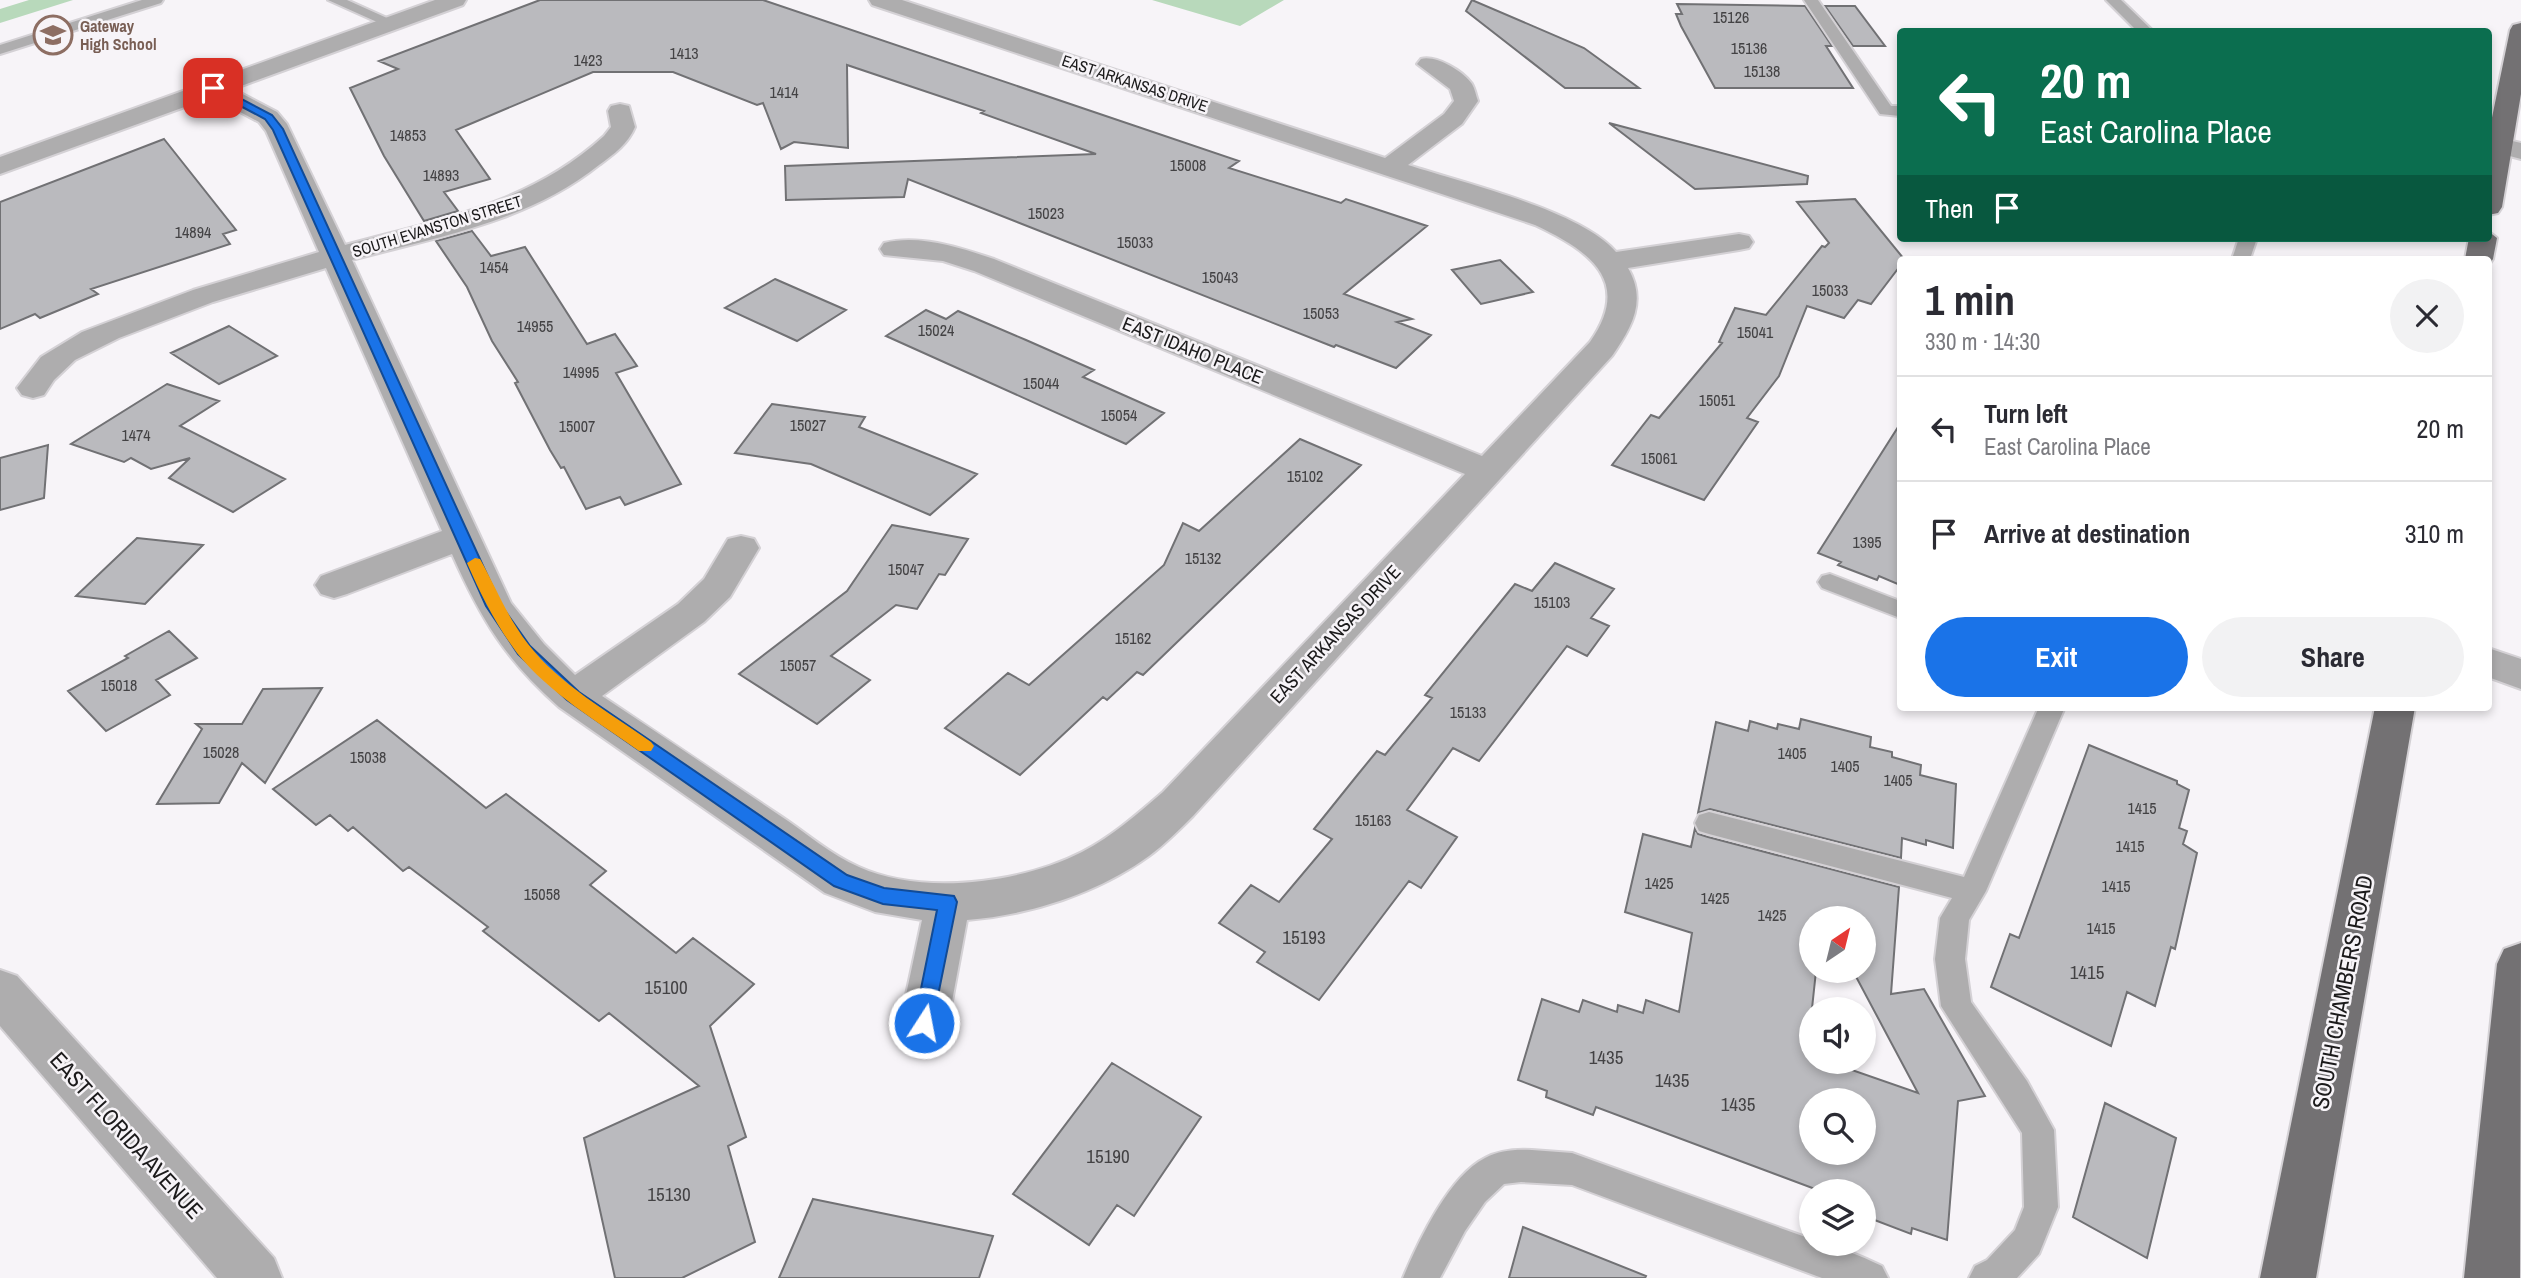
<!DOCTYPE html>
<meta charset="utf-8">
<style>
:root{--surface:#fff;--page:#f2f2f3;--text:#2b2b33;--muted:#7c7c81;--line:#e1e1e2;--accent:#1a73e8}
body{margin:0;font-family:"Archivo Narrow",sans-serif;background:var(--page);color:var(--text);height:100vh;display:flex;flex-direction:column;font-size:26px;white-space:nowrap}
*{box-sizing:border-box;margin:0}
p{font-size:23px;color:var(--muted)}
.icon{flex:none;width:38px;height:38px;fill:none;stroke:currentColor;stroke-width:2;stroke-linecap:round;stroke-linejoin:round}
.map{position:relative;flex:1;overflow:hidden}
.panel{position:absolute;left:1897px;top:256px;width:595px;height:455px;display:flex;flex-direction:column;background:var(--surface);border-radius:7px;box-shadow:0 4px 10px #0003}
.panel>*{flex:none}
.banner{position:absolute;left:1897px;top:28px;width:595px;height:214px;border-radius:7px;box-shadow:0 4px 10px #0003;background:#0b6e4f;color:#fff;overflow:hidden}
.needle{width:46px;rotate:35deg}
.buttons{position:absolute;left:1799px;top:906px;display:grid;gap:14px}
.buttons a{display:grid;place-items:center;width:77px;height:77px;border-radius:50%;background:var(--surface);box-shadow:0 4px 10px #0003;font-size:35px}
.pin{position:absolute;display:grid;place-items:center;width:60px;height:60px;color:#fff;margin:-30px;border-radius:14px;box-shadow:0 4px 10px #0006}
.me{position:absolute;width:77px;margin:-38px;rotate:11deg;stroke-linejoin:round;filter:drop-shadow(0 0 5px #0008)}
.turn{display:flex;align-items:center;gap:24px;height:147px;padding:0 28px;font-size:32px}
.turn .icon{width:91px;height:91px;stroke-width:2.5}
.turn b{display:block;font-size:49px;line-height:60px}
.then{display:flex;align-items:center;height:66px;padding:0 28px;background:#0003;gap:14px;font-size:26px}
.round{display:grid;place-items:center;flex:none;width:74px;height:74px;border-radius:37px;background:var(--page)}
.headline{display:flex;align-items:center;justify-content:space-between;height:119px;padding:0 28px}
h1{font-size:42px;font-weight:700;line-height:52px}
.primary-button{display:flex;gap:14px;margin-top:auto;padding:14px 28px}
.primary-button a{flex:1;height:80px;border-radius:42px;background:var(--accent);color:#fff;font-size:28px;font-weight:700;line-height:80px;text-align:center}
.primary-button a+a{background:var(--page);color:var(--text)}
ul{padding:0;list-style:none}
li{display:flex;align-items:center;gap:21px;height:105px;padding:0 28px;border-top:2px solid var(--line)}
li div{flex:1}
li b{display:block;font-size:26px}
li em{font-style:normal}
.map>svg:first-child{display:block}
.green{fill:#b8d9bb}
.building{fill:#bababe;stroke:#717174;stroke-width:2;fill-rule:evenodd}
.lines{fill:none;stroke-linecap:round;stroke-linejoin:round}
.service-casing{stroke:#d4d1d5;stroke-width:4}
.minor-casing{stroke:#d4d1d5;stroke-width:4}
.tertiary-casing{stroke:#d4d1d5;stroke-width:4}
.primary-casing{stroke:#d4d1d5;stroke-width:4}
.service{fill:#aeadae;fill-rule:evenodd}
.minor{fill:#aeadae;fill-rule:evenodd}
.tertiary{fill:#aeadae;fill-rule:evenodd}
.primary{fill:#737173;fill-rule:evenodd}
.route{fill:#1a73e8;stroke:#114b97;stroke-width:2}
.slow{fill:#f59e0b}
.labels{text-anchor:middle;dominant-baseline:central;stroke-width:5;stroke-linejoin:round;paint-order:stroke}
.number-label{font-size:16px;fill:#434244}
.far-education-label{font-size:16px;font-weight:bold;fill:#785e54;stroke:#f7f4f8;text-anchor:start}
.far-street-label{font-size:16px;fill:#1b1a1b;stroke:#f7f4f8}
.street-label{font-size:19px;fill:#1b1a1b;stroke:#f7f4f8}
.near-number-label{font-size:19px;fill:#434244}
.near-street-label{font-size:23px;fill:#1b1a1b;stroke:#f7f4f8}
</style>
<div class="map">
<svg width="2521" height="1278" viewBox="0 0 2521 1278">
<rect width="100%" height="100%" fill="#f7f4f8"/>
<path class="green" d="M 29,0 L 73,0 L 0,23 L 0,9 Z
M 1152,0 L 1284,0 L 1240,26 Z"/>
<path class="building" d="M 540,0 L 763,0 L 1239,161 L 1229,168 L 1341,203 L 1346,199 L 1427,226 L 1344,294 L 1412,319 L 1397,322 L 1431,335 L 1396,368 L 1336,345 L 1334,347 L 908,179 L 904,197 L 786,200 L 785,166 L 1096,154 L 981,113 L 984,111 L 847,65 L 848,148 L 794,142 L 781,149 L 763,103 L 757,105 L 673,72 L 593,72 L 456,130 L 490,179 L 444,192 L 458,211 L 424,221 L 384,156 L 350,88 L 398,69 L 379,61 Z
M 1472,0 L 1584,48 L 1639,88 L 1565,88 L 1466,11 Z
M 1677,4 L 1805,6 L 1832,46 L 1826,46 L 1853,88 L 1715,88 L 1681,26 L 1676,14 L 1682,14 Z
M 1825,6 L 1855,6 L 1885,46 L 1853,46 Z
M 1609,123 L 1808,176 L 1807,184 L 1695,189 Z
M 164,139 L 236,230 L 223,234 L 230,244 L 91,289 L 98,294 L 40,318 L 35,314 L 0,329 L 0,202 Z
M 1855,199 L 1904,259 L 1900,259 L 1900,266 L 1871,304 L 1858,300 L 1844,318 L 1807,306 L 1779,376 L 1747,418 L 1758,422 L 1704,500 L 1612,465 L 1651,415 L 1659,418 L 1722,343 L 1719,342 L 1735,308 L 1766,315 L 1822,246 L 1825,247 L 1829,243 L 1797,202 Z
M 472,231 L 491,256 L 525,247 L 587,344 L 615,334 L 637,366 L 616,373 L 681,484 L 625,505 L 620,497 L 586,509 L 564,467 L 561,468 L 550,450 L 515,383 L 518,382 L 492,341 L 467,287 L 436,241 Z
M 1500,260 L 1533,292 L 1481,304 L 1452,270 Z
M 775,279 L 846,310 L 797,341 L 725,308 Z
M 926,310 L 946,319 L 958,311 L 1026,340 L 1094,370 L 1083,377 L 1164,413 L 1126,444 L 886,336 Z
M 229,326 L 277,356 L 219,384 L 171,353 Z
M 167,384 L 219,401 L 180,426 L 285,479 L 233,512 L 169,478 L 190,458 L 151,469 L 131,458 L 124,462 L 71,444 Z
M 772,404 L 865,417 L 859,427 L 977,474 L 930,515 L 811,464 L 735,453 Z
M 1900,424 L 1900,585 L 1879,576 L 1877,580 L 1838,565 L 1841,562 L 1818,553 Z
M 1300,439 L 1361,465 L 1143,675 L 1137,672 L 1107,700 L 1103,697 L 1020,775 L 945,728 L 1008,673 L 1029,685 L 1164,565 L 1183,523 L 1199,531 Z
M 48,445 L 44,498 L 0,510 L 0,458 Z
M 892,525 L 968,539 L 945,575 L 939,574 L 917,609 L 896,605 L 831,656 L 870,680 L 817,724 L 739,674 L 847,591 Z
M 137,538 L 203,545 L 145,604 L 76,596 Z
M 1555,563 L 1614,589 L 1591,618 L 1609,626 L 1587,656 L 1567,646 L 1479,761 L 1453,748 L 1407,810 L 1457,837 L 1421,888 L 1409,881 L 1319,1000 L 1257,962 L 1265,952 L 1219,923 L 1251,885 L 1279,902 L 1332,839 L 1314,829 L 1355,778 L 1377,751 L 1385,755 L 1432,698 L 1425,695 L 1515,584 L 1532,591 Z
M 169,631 L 197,658 L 156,680 L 170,695 L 106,731 L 68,691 L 128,658 L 125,656 Z
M 322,688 L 265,783 L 242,763 L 219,803 L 157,804 L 202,729 L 196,724 L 242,724 L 263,689 Z
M 1801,719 L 1871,737 L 1870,747 L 1892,752 L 1892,757 L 1921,765 L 1920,775 L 1956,784 L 1953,848 L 1926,840 L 1926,845 L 1902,838 L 1901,858 L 1710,809 L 1698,813 L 1716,722 L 1748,731 L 1750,721 L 1777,729 L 1778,724 L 1799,729 Z
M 377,720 L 486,808 L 506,794 L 606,871 L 590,885 L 676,953 L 693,938 L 754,984 L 710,1026 L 746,1137 L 728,1146 L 755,1242 L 682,1278 L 615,1278 L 584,1138 L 699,1086 L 609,1013 L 599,1021 L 483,931 L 488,927 L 409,867 L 403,871 L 353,827 L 348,831 L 330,815 L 316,825 L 273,789 Z
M 2089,745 L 2177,781 L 2177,784 L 2189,790 L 2179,828 L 2187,831 L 2183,844 L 2197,853 L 2175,949 L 2171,947 L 2155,1006 L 2127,992 L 2111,1046 L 1991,987 L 2010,934 L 2019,938 Z
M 1695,828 L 1698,834 L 1708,837 L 1899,887 L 1891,994 L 1924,989 L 1985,1096 L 1958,1101 L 1947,1240 L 1912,1228 L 1911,1234 L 1864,1216 L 1864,1192 L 1823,1192 L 1596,1107 L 1593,1115 L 1546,1097 L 1547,1091 L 1518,1080 L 1542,999 L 1579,1012 L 1583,1000 L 1617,1012 L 1618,1005 L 1643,1013 L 1646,1000 L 1679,1012 L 1692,933 L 1625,912 L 1643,834 L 1691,847 ZM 1823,914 L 1825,919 L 1864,919 L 1864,971 L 1853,971 L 1918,1093 L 1829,1062 L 1811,1062 L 1811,1056 L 1807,1055 L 1816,971 L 1811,971 L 1811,919 L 1822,919 ZM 1811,1101 L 1864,1101 L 1864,1153 L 1811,1153 Z
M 1112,1063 L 1201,1117 L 1134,1216 L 1117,1205 L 1089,1245 L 1013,1194 Z
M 2105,1103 L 2176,1138 L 2147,1258 L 2073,1217 Z
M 813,1199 L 993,1236 L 979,1278 L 779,1278 Z
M 1523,1227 L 1646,1276 L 1645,1278 L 1509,1278 Z"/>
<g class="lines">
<defs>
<path id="service" d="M 142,0 L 163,0 L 161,3 L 0,54 L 0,45 Z
M 328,0 L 347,0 L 398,23 L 391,27 L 386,26 Z
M 1804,0 L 1818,0 L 1891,106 L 1900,106 L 1900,116 L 1880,114 Z
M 2106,0 L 2121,0 L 2154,32 L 2138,32 Z
M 2239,238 L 2257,238 L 2250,259 L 2232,259 Z
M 1830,574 L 1900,601 L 1900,618 L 1822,588 L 1818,582 L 1822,576 Z
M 2039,707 L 2065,707 L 1986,891 L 1969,920 L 1965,959 L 1971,1002 L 2027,1081 L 2054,1130 L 2058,1207 L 2039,1254 L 2017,1278 L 1969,1278 L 1975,1266 L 1987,1260 L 2015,1230 L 2024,1207 L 2022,1133 L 1941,1006 L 1935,959 L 1940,918 L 1952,898 L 1709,834 L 1699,831 L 1695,823 L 1699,815 L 1709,812 L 1964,877 Z
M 1532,1150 L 1572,1153 L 1811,1239 L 1811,1244 C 1836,1244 1860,1256 1882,1266 L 1888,1278 L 1822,1278 L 1572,1185 L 1521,1182 L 1504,1184 L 1485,1202 L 1465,1231 L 1440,1278 L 1403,1278 C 1418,1242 1449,1176 1485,1158 C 1500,1150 1516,1149 1532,1150 Z"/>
<path id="minor" d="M 435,0 L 466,0 L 463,5 L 233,89 L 277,112 L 287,124 L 345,245 C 440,219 528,205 604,136 L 611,127 L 608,111 L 611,106 L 620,104 L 629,106 L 635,127 C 628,144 614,154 599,165 C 528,222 437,237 352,260 L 511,603 L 544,644 L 575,675 L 678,604 L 704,579 L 728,539 L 741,536 L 754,539 L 759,548 L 730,597 L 704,622 L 602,696 C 661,735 720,775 779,815 C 805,832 831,855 859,867 C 923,896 1021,883 1082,852 C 1113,836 1137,814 1163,792 L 1465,474 L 974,271 L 943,261 L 884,255 L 880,249 L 884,243 C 920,234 960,248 994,259 L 1482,456 L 1590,342 C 1633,281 1590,251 1535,225 L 872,5 L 869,0 L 902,0 L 1385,158 L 1444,114 L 1454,101 L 1450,89 L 1417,64 L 1421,59 C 1436,55 1463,71 1472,84 C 1475,89 1476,96 1478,101 L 1462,124 L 1408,165 C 1463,183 1580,210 1616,252 L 1739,234 L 1749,236 L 1753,242 L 1749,248 L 1739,250 L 1628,268 C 1647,301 1632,327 1612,356 L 1193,816 C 1179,830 1165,844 1149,856 C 1098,893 1030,915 967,920 L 948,1023 L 941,1039 L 924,1045 L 907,1039 L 900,1023 L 922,920 L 875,912 L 825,893 L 559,707 C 505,659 481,619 452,554 L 347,594 L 334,598 L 321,594 L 315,585 L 321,576 L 442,531 L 326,268 L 213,302 L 119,338 L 75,360 L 54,380 L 44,395 L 33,398 L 22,395 L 17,388 L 41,357 L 82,332 L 193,290 L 319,252 L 266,131 L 259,122 L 212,97 L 0,174 L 0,157 Z
M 2500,138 L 2521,143 L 2521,159 L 2491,151 L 2488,144 L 2491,141 Z
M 2488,648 L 2521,659 L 2521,689 L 2488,677 Z"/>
<path id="tertiary" d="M 0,970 L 17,976 L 274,1258 L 282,1278 L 217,1278 L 0,1026 Z"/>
<path id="primary" d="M 2521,23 L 2521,94 L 2502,207 L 2498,213 L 2488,215 L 2488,137 L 2510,30 L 2513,25 Z
M 2488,231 L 2497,238 L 2493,259 L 2489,265 L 2488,259 L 2465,259 L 2469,238 L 2488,238 Z
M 2375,707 L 2415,707 L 2316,1278 L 2260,1278 Z
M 2521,943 L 2520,1278 L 2464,1278 L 2497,964 L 2504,949 Z"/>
</defs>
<use href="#service" class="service-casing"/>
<use href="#minor" class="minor-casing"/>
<use href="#tertiary" class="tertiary-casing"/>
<use href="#primary" class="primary-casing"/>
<use href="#service" class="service"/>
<use href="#minor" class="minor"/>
<use href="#tertiary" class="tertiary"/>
<use href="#primary" class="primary"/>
</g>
<path class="route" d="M 210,86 L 217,86 L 272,115 L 283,129 L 501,605 L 530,646 L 579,692 L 847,875 L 884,888 L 954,896 L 957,902 L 931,1030 L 924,1032 L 917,1030 L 914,1023 L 937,910 L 883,904 L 834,886 L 567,700 L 518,654 L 486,606 L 273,130 L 265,119 L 210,90 Z"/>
<path class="slow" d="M 475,558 L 480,559 C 497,589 506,615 528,644 C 559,684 610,713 651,742 L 654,746 L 651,751 L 639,751 C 598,722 549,693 517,653 C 496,625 481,595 467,563 Z"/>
<defs>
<symbol id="school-ring" viewBox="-11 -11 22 22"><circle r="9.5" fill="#f7f4f8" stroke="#8d6e63" stroke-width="1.5"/><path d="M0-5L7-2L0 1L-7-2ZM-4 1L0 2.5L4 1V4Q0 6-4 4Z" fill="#8d6e63"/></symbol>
</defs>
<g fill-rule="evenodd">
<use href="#school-ring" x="31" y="13" width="44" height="44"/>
</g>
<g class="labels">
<g class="number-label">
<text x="1731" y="17">15126</text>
<text x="1749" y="48">15136</text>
<text x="684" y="53">1413</text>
<text x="588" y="60">1423</text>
<text x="1762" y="71">15138</text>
<text x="784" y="92">1414</text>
<text x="408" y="135">14853</text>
<text x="1188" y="165">15008</text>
<text x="441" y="175">14893</text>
<text x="1046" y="213">15023</text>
<text x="193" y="232">14894</text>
<text x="1135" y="242">15033</text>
<text x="494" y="267">1454</text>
<text x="1220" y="277">15043</text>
<text x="1830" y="290">15033</text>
<text x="1321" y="313">15053</text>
<text x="535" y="326">14955</text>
<text x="936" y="330">15024</text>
<text x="1755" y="332">15041</text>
<text x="581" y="372">14995</text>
<text x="1041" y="383">15044</text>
<text x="1717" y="400">15051</text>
<text x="1119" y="415">15054</text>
<text x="808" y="425">15027</text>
<text x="577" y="426">15007</text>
<text x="136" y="435">1474</text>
<text x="1659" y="458">15061</text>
<text x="1305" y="476">15102</text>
<text x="1867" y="542">1395</text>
<text x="1203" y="558">15132</text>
<text x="906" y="569">15047</text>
<text x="1552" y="602">15103</text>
<text x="1133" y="638">15162</text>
<text x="798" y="665">15057</text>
<text x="119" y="685">15018</text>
<text x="1468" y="712">15133</text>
<text x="221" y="752">15028</text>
<text x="1792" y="753">1405</text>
<text x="368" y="757">15038</text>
<text x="1845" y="766">1405</text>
<text x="1898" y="780">1405</text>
<text x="2142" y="808">1415</text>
<text x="1373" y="820">15163</text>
<text x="2130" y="846">1415</text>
<text x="1659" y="883">1425</text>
<text x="2116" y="886">1415</text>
<text x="542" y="894">15058</text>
<text x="1715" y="898">1425</text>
<text x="1772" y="915">1425</text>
<text x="2101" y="928">1415</text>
</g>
<g class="far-education-label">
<text x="80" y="26">Gateway<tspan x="80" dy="18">High School</tspan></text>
</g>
<g class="far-street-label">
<text transform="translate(1135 83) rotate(18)">EAST ARKANSAS DRIVE</text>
<text transform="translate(437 226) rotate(-17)">SOUTH EVANSTON STREET</text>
</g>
<g class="street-label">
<text transform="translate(1193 350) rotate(22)">EAST IDAHO PLACE</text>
<text transform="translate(1335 634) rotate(-47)">EAST ARKANSAS DRIVE</text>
</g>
<g class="near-number-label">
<text x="1304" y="937">15193</text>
<text x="2087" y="972">1415</text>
<text x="666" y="987">15100</text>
<text x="1606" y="1057">1435</text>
<text x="1672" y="1080">1435</text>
<text x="1738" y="1104">1435</text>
<text x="1108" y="1156">15190</text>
<text x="669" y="1194">15130</text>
</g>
<g class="near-street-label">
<text transform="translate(2342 992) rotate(-79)">SOUTH CHAMBERS ROAD</text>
<text transform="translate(127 1135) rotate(48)">EAST FLORIDA AVENUE</text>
</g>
</g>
</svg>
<div class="buttons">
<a><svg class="needle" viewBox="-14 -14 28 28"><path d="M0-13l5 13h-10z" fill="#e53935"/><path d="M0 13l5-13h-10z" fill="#7c7c81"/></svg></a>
<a><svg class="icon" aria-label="sound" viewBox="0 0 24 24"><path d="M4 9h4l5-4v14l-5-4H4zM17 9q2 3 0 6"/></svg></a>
<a><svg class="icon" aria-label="search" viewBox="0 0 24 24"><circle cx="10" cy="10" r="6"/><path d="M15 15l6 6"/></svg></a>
<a><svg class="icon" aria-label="layers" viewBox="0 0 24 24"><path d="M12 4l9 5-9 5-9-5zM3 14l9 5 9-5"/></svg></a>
</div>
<div class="pin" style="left:213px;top:88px;background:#d93025"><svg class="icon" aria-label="arrive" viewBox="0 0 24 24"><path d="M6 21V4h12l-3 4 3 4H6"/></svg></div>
<svg class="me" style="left:924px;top:1023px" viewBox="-20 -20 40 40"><circle r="17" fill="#1a73e8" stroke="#fff" stroke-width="3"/><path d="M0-11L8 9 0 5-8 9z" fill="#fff"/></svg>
<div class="banner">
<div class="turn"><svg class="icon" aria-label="left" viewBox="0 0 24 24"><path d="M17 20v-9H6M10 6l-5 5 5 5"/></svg><div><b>20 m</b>East Carolina Place</div></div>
<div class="then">Then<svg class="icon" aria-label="arrive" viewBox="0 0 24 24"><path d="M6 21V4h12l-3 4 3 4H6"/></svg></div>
</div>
<section class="panel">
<div class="headline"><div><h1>1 min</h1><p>330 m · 14:30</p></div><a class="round"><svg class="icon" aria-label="close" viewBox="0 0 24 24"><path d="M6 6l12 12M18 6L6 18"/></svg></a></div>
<ul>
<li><svg class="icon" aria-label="left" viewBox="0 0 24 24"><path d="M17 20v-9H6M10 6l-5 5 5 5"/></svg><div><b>Turn left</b><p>East Carolina Place</p></div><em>20 m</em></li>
<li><svg class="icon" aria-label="arrive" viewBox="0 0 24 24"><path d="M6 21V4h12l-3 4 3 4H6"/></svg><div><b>Arrive at destination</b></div><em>310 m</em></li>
</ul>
<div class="primary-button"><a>Exit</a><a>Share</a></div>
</section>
</div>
